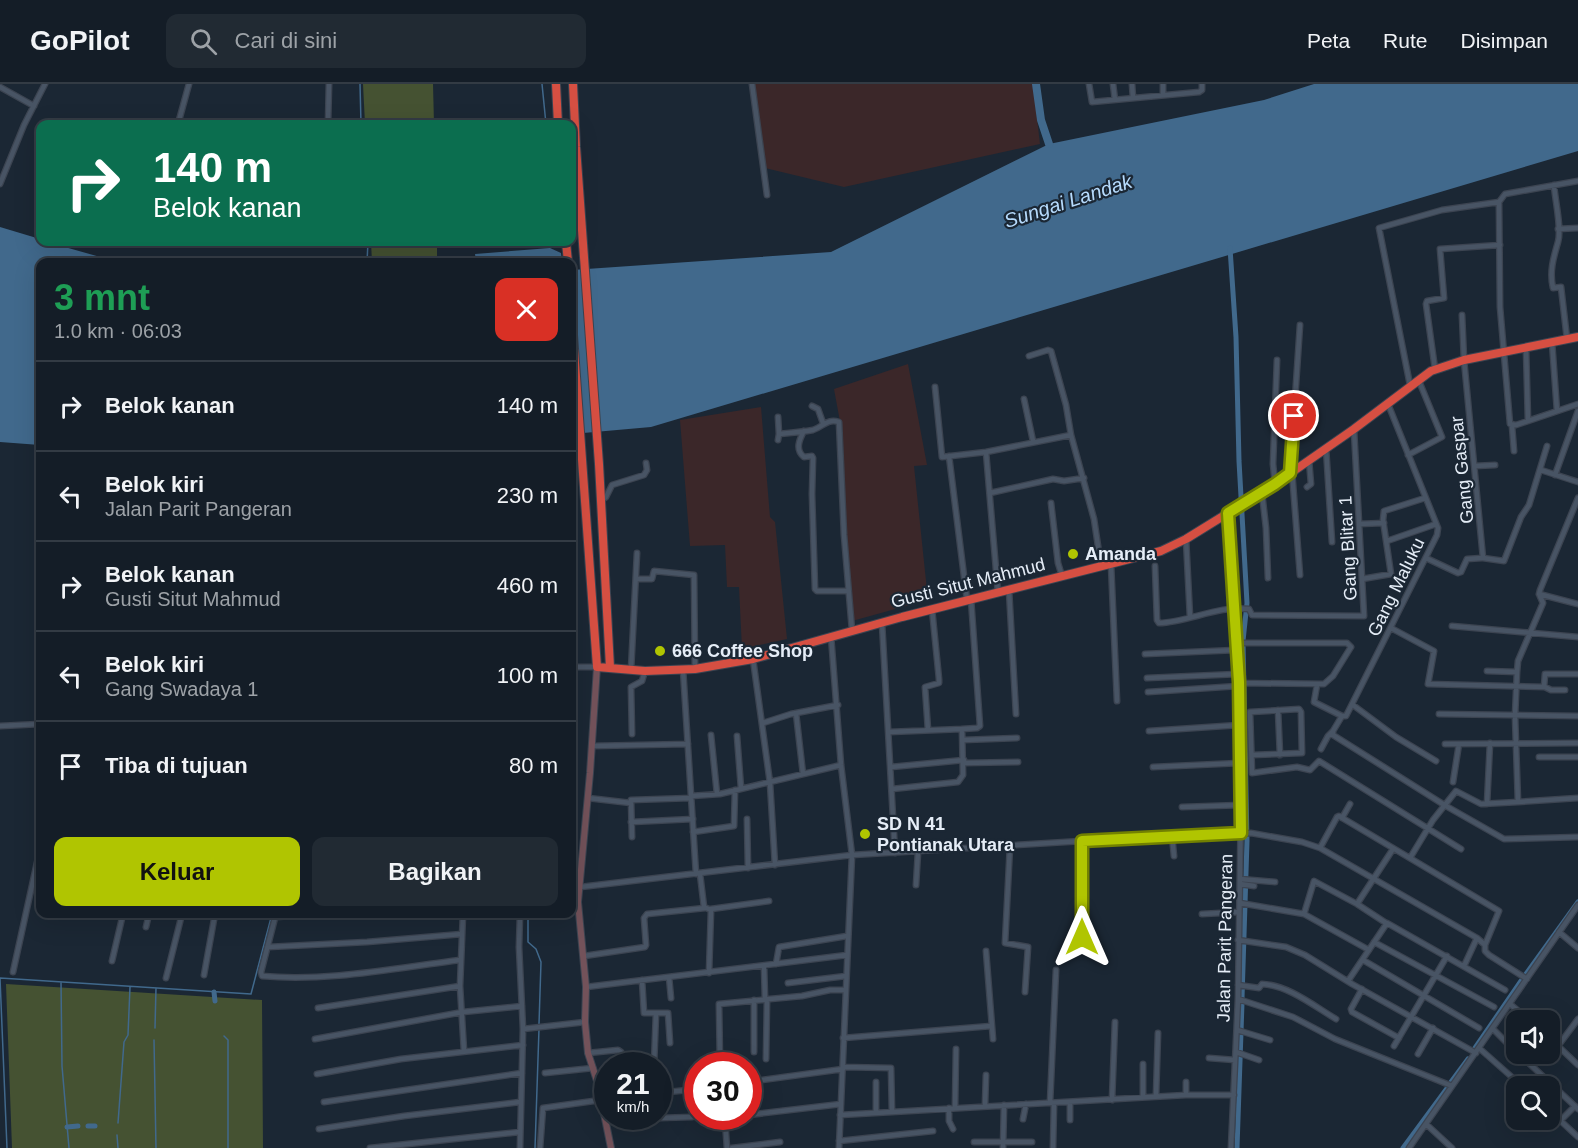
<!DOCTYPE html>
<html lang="id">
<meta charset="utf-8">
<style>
:root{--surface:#141d27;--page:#212a33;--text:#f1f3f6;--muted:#9da2a7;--line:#333b44;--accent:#b0c501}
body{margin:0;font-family:Helvetica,sans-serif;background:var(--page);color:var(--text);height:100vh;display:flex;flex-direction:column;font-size:22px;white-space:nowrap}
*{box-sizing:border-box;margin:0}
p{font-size:20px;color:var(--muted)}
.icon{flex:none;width:33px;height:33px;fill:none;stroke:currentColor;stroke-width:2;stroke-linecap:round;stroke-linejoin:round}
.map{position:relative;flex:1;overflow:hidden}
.side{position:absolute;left:36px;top:174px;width:540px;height:660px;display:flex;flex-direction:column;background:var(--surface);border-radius:12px;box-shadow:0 6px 24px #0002,0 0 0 2px var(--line)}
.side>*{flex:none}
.banner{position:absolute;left:36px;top:36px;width:540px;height:126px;border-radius:12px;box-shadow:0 6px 24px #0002,0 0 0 2px var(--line);background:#0b6e4f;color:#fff;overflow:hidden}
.controls{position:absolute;left:1506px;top:926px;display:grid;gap:12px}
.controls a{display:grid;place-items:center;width:54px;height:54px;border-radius:12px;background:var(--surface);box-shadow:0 6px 24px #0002,0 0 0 2px var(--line);font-size:30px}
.speed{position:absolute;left:594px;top:968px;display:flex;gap:12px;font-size:30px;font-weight:700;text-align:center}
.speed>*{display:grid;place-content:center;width:78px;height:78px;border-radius:50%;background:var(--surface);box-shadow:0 6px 24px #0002,0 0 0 2px var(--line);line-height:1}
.speed small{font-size:15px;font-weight:400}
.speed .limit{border:9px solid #d22;background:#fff;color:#111}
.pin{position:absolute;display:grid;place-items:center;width:51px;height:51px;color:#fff;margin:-26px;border:3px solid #fff;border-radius:50%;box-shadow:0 2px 6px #0007}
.me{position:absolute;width:66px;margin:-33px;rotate:0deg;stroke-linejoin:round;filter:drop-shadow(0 0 4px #0008)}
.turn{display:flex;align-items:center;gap:21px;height:126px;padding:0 18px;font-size:27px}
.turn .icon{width:78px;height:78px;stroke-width:2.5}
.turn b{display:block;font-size:42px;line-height:51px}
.round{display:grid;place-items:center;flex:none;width:63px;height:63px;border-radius:12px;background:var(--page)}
.head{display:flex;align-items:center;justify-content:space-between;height:102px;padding:0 18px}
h1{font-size:36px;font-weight:800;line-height:45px;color:#1e9e55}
.button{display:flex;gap:12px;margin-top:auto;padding:12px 18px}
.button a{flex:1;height:69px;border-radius:12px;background:var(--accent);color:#111;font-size:24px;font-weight:800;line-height:69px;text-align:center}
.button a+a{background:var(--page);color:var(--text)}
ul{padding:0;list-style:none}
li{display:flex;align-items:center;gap:18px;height:90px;padding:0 18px;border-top:2px solid var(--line)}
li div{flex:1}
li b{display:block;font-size:22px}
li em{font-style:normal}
header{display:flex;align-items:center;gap:36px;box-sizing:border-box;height:84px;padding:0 30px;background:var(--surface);border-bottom:2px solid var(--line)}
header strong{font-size:28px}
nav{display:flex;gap:33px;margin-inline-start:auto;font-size:21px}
.search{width:420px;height:54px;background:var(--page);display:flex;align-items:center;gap:15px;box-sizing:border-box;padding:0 21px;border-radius:12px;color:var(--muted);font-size:22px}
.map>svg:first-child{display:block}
.industrial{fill:#3b2729}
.green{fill:#455232}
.water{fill:#41698c}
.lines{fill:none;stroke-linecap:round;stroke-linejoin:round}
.stream{stroke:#41698c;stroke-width:1.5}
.canal{stroke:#41698c;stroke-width:5}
.river{stroke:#41698c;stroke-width:8}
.street-casing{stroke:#3c4451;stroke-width:7}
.secondary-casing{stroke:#3c4451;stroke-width:8}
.highway-casing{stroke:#3c4451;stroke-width:10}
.street{stroke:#485464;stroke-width:4.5}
.secondary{stroke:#73525a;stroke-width:6}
.highway{stroke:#d64f42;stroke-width:8}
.route-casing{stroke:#728001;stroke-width:15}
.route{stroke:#b0c501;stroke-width:10}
.poi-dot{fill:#b0c501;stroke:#1b2734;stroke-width:2}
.labels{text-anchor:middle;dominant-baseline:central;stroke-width:4.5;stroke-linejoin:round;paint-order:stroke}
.street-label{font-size:18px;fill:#e5edf7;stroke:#1b2734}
.poi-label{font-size:18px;font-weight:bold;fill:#e5edf7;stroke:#1b2734;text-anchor:start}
.water-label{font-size:20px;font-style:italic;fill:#b6dbfd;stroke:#1b2734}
</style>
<header>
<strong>GoPilot</strong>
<div class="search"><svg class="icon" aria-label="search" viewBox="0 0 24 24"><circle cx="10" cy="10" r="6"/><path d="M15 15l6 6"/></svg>Cari di sini</div>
<nav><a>Peta</a><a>Rute</a><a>Disimpan</a></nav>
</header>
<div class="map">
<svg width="1578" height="1064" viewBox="0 0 1578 1064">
<rect width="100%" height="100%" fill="#1b2734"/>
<path class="industrial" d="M 751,0 L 1033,0 L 1040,60 L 844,103 L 765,84 Z
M 908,280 L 927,381 L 914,382 L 928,516 L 852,537 L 844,433 L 843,354 L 834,305 Z
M 761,323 L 770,433 L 775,438 L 787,555 L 742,565 L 739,503 L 727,503 L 725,461 L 690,462 L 680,336 Z"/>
<path class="green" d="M 363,0 L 433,0 L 434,40 L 365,40 Z
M 371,158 L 437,158 L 437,178 L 372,178 Z
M 6,900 L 262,916 L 263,1064 L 12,1064 Z"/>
<path class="water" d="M 1314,0 L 1578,0 L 1578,67 L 651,343 L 572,350 L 572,186 L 831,168 L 1049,60 L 1264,16 Z
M 0,143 L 40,155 L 40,158 L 47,158 L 118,178 L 40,178 L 40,361 L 0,358 Z
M 550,164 L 561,169 L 562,178 L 466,178 L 476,177 L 475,170 Z"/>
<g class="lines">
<path class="stream" d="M 360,0 L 361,40
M 542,0 L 546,40
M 547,159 L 547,158
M 367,178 L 368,158
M 528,830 L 528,858 L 536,865 L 541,878 L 539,940
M 0,894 L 251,910 L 272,830
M 0,894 L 7,1064
M 61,898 L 62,982 L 69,1064
M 155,944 L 156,904
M 224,952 L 228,956 L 228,1064
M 154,956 L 156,1064
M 118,1039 L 124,958 L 128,951 L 130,903
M 117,1051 L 118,1064
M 535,1064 L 539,945"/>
<path class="canal" d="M 1230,164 L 1236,253 L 1239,377 L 1247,519 L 1243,557 L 1247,757 L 1242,914
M 1526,890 L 1578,818
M 214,908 L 215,917
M 1475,964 L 1521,897
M 1451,998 L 1468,975
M 88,1042 L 95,1042
M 67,1043 L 78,1042
M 1237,1064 L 1242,919
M 1403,1064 L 1448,1003"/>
<path class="river" d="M 1036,0 L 1041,36 L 1049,60"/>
<defs>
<path id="street" d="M 752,0 L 767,111
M 1089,0 L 1092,18 L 1199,8 L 1202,6 L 1202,0
M 1113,0 L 1115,16
M 1132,0 L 1133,14
M 1163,0 L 1163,11
M 0,3 L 34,22
M 178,40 L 189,0
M 328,40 L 329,0
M 1578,97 L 1505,110 L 1499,118 L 1500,223 L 1510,340 L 1516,341 L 1578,320
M 0,100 L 24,41 L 45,0
M 1554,101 C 1555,116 1562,145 1558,158 C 1554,172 1549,187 1553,204 L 1561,203 L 1567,255
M 1558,145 L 1578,144
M 1462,231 L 1464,276 L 1483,474 L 1504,477 L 1521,433 L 1529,421 L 1547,362
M 1552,258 L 1557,327
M 1526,264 L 1528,337
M 1029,272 L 1048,266 L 1051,267 L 1066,321 L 1071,351
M 1435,285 L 1426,220 L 1427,217 L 1444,214 L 1440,165 L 1500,161
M 1410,301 L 1379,144 L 1442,126 L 1499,118
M 935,303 L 942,373 L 986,368 L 1071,351 L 1094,435 L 1101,482
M 1024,315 L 1033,357
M 812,322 L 818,325 L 823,339
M 778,333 L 779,350
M 1512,342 L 1514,367
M 804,347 C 799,356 795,366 804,373 L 812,372 L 813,374 L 812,410 L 815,505 L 817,507 L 848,507
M 778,356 L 779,350 C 790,349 802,348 813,346 C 823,343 827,334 839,338 L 844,451 L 852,546
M 1326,364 L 1332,458
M 986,368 L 998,509
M 1408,371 L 1442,353 L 1419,297
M 949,372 L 967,516
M 1475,382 L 1495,381
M 1541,386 L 1578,398
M 1292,387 L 1300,491
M 1290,389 L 1300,241
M 1555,391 L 1578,327
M 1275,399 L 1273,380 L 1277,276
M 1307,403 L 1311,400 L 1309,376
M 990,409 L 1053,395 L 1064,397 L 1084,394
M 1262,409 L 1266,444 L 1268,494
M 1578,414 L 1540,506 L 1539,510 L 1543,519 L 1518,577 L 1517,588 L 1515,632 L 1518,718 L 1578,714
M 601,417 L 606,413 L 612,401 L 644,391 L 647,386 L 646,379
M 1051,419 L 1058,479 L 1062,492
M 1228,429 L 1239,599 L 1241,721 L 1238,915 L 1231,1064
M 1359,440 L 1384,439
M 1186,455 L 1190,533
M 1387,457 L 1436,440
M 1426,474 L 1458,489 L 1461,488 L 1467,475 L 1482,474
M 1111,480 L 1117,617
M 1155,482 L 1157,536 L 1159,539 C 1189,538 1218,521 1249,525 L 1252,531 L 1364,532 L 1354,346
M 636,495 L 652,495 L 654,487 L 694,491 L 695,585
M 1362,495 L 1391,490 L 1383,436 L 1384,427 L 1425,414
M 1009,506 L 1016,630
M 1539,510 L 1578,520
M 882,539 L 895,769
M 1452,542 L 1578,553
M 1391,544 L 1434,567 L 1428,600 L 1545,603 L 1551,606 L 1565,606
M 831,552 L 841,681 L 852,771 L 839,1064
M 1236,559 L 1347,559 L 1351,563 L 1333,592 L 1324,600 L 1239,599
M 1145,570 L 1236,566
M 753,575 L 770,699 L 775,781
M 572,583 L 597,583
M 683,585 L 696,790
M 631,586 L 637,469
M 1487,587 L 1517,588
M 1147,594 L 1238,590
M 1317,601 L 1314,618 L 1342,632 L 1346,632 L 1437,451 L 1438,444 L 1388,320
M 1544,603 L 1545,590 L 1578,590
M 1148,608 L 1238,602
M 1353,621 L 1396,653 L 1436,677
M 1278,626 L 1280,671
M 796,629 L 803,690
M 1439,630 L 1578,632
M 1342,632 L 1333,647 L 1333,651 L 1446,722 L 1504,755 L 1578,753
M 763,639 L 791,630 L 838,621
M 0,642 L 40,640
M 928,646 L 925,603 L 939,599 L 939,595 L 932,525
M 1149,647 L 1239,641
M 889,648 L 962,645
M 632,650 L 631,603 L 642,597 L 645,587
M 711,651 L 717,710
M 737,652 L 741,704
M 963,656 L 1017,654
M 1445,660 L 1578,659
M 592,662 L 688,660
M 1321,665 L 1328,652 L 1333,647
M 1252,671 L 1302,669 L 1301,628 L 1299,625 L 1250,628 L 1252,689 L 1297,683 L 1310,686 L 1319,677 L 1461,765
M 1539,673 L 1578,673
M 963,679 L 1018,678
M 891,683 L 964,676
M 1153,683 L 1240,679
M 1453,698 L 1459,660
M 892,705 L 958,698 L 963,691 L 962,645 L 977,644 L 980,642 L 971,515
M 691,712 L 720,710 L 841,681
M 588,714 L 631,719
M 1487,720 L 1490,659
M 1182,723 L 1241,721
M 1342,734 L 1350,720
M 747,735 L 748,784
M 631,738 L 693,735
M 693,748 L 734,742 L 735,706
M 1172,752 L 1174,772
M 632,753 L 631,716 L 691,714
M 1082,757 L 1082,853
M 1010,762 L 1005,859 L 1028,863 L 1025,908
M 1320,764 L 1337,733 L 1339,732 L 1499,827 L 1485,861
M 1410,774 L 1433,736 L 1456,707 L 1481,720 L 1518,718
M 700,790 L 704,823 L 711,826 L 709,889
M 1240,795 L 1275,798
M 1240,800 L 1254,802
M 916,801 L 918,768
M 572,804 L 852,771 L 1082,757 L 1251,749 L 1302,758 L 1320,764 L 1477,854 L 1485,861 L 1485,867 L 1489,871 L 1527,895
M 1240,819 L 1304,830 L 1314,797 L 1357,820 L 1393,765
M 1357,820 L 1386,839
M 711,825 L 769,817
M 276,830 L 261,888 L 262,892 C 328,898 395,884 460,876
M 463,830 L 460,902 L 464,967
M 1202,830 L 1239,828
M 1304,830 L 1369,866
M 275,833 L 328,830
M 146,843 L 149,830
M 1559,848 L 1578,864
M 1238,856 L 1286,863 L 1305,871 L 1352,900 L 1476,969
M 1374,858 L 1494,923
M 268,863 L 367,858 L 462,850
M 986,867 L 993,955
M 584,872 L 645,863 L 646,861 L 644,834 L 647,830 L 705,824
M 1363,876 L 1479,944
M 112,877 L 123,830
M 776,880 L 779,863 L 847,852
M 764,882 L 765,915
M 1464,882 L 1477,854
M 13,888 L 40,765
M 204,891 L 215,830
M 669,893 L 671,914
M 166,894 L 182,830
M 642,896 L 644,929 L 656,929
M 1348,897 L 1387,839 L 1505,906
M 788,899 L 846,892
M 1238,901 L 1259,904 L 1262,900 C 1288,901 1314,922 1336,935
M 586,903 L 847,871
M 1362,905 L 1351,925 L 1352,928 L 1399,954
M 1238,915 L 1293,933 L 1335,955 L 1452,1002
M 1510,920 L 1529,936
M 318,924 L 460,902
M 1578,935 L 1558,962 L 1578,981
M 523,945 L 585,938
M 1493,945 L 1516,968
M 1237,946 L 1270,956
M 843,954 L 991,942
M 1550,954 L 1558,962
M 315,955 L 463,928 L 522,922
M 1394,962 L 1447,872
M 1479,964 L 1522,1002
M 754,968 L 754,916
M 1236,968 L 1259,976
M 588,969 L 618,966 L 621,968
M 1518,969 L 1578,1025
M 1418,970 L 1433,944
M 1209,974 L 1235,976
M 766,975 L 767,915
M 720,980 L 719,920 L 802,912 L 830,906 L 846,906
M 654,981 L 656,929 L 668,929 L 670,959
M 843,983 L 891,984 L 892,1028
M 545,989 L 593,984
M 317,990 L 401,975 L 523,961
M 748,998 L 843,985
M 876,998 L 876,1029
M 1186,998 L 1186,1011
M 658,1009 L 698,1005
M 1156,1012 L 1158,949
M 1143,1013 L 1143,980
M 1112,1016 L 1115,938
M 324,1018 L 522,989
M 1050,1019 L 1056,886
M 985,1021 L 986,991
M 949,1024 L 949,1037 L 953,1045
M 955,1024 L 956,965
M 1550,1027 L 1578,1053
M 748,1031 L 841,1020
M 840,1031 L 1186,1011 L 1234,1011
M 658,1032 L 659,1034 L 692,1033
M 1023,1035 L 1026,1020
M 1070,1036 L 1070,1018
M 1560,1037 L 1575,1022
M 1426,1040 L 1452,1064
M 319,1045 L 404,1032 L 520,1018
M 839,1057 L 933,1047
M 974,1058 L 1032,1058
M 370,1064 L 520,1048
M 520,1064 L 523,945 L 519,863 L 520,830
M 540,1064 L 543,1024 L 608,1015
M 727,1064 L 725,1037 L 731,1033 L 740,1032
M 732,1064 L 780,1058
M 1003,1064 L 1004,1021
M 1053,1064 L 1054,1019
M 1409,1064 L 1578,821"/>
<path id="secondary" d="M 597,583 L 590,689 L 578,818 L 586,903 L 585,938 L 588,969 L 598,1000 L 611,1064"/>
<path id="highway" d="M 556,0 L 558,40
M 573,0 L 576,63 L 599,380 L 610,583
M 566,158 L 568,178
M 572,237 L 597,583 L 645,587 L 695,585 L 753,575 L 902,533 L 1161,467 L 1186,455 L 1275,400 L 1354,345 L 1431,287 L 1464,276 L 1578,253"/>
</defs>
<use href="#street" class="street-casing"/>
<use href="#secondary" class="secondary-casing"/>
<use href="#highway" class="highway-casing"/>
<use href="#street" class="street"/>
<use href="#secondary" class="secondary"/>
<use href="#highway" class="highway"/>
</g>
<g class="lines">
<defs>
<path id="route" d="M 1082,853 L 1082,757 L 1241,749 L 1239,598 L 1228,429 L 1275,400 L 1290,389 L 1294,332"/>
</defs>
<use href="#route" class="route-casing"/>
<use href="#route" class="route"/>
</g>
<g class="poi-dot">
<circle cx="1073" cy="470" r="6"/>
<circle cx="660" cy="567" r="6"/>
<circle cx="865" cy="750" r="6"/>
</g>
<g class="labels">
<g class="street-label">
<text transform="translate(1462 386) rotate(-96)">Gang Gaspar</text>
<text transform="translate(1348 464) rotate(-93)">Gang Blitar 1</text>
<text transform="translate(968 499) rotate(-14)">Gusti Situt Mahmud</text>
<text transform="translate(1396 503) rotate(-64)">Gang Maluku</text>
<text transform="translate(1225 854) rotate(-89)">Jalan Parit Pangeran</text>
</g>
<g class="poi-label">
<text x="1085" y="470">Amanda</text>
<text x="672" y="567">666 Coffee Shop</text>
<text x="877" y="740">SD N 41<tspan x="877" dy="21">Pontianak Utara</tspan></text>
</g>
<g class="water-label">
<text transform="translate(1068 117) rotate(-18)">Sungai Landak</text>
</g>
</g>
</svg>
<div class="controls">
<a><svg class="icon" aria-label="sound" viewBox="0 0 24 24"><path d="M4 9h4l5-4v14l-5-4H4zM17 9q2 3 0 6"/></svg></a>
<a><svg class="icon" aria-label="search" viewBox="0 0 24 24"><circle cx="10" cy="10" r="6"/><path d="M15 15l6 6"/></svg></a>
</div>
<div class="speed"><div>21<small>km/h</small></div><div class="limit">30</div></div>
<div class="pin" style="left:1294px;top:332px;background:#d93025"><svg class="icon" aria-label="arrive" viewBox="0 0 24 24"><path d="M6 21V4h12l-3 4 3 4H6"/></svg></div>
<svg class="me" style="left:1082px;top:853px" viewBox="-20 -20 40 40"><path d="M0-17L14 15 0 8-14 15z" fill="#b0c501" stroke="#fff" stroke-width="4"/></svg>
<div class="banner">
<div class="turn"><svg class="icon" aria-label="right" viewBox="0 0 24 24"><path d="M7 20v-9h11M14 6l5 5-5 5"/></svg><div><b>140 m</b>Belok kanan</div></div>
</div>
<section class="side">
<div class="head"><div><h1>3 mnt</h1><p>1.0 km · 06:03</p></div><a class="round" style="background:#d93025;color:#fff"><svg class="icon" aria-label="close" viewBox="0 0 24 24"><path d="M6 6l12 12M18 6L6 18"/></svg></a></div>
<ul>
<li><svg class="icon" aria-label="right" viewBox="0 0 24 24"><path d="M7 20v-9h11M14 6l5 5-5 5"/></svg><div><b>Belok kanan</b></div><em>140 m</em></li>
<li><svg class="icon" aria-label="left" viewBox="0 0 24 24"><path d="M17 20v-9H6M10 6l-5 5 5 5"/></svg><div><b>Belok kiri</b><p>Jalan Parit Pangeran</p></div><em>230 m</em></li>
<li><svg class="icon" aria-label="right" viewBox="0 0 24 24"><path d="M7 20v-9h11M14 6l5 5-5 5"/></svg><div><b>Belok kanan</b><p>Gusti Situt Mahmud</p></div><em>460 m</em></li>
<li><svg class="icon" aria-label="left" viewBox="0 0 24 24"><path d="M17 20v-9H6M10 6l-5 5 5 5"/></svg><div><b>Belok kiri</b><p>Gang Swadaya 1</p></div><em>100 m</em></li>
<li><svg class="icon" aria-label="arrive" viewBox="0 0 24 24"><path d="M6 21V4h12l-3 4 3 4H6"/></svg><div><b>Tiba di tujuan</b></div><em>80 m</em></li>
</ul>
<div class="button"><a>Keluar</a><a>Bagikan</a></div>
</section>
</div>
